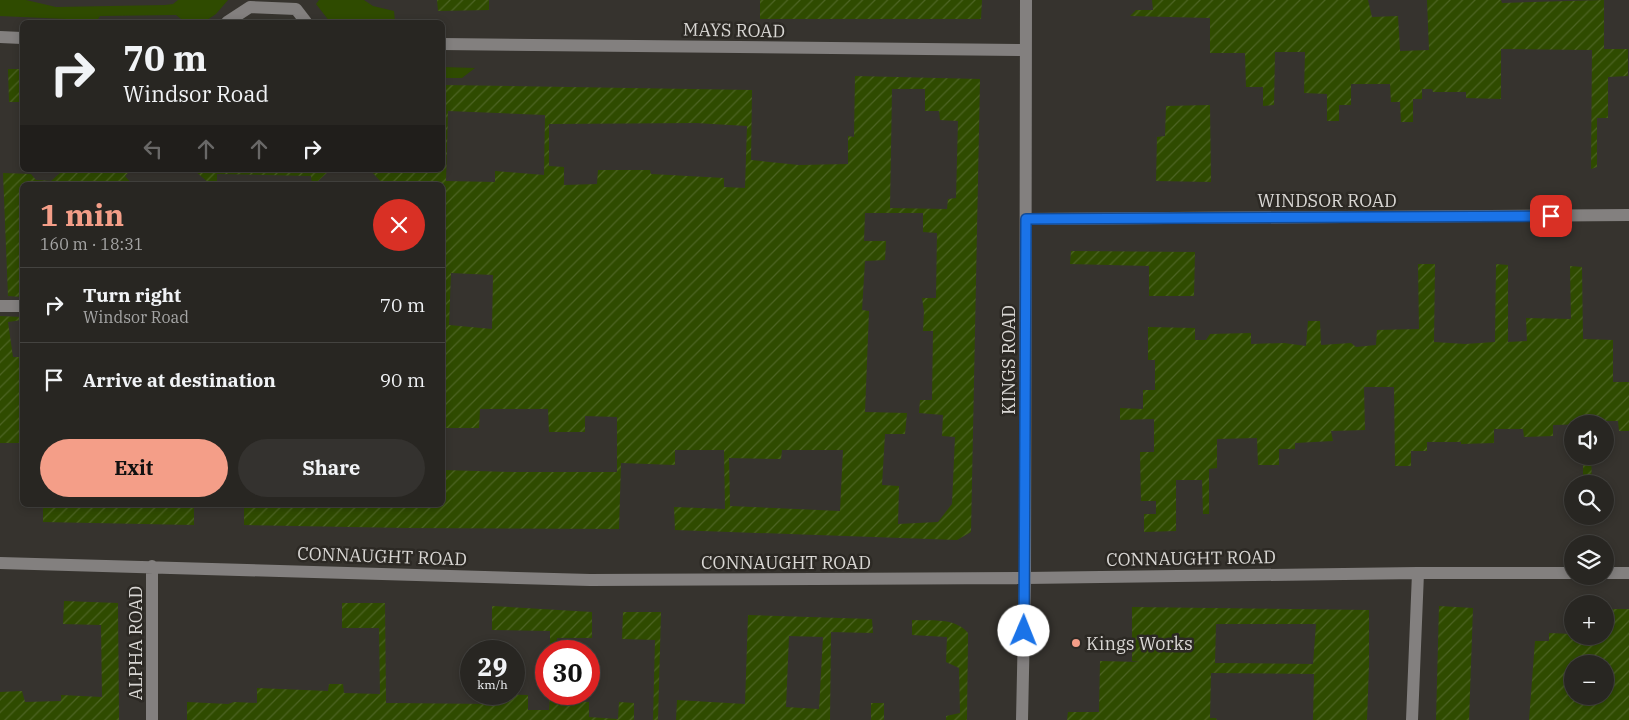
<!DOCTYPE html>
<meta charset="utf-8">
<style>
:root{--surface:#282622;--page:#34322f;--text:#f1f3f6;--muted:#a5a5a5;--line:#444340;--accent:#f49e88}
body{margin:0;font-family:"IBM Plex Serif",serif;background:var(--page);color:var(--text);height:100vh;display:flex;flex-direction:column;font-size:19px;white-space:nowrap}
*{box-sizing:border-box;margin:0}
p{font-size:16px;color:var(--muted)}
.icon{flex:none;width:28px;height:28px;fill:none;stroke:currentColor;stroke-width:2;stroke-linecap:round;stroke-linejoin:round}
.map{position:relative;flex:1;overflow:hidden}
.sheet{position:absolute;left:20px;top:182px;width:425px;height:325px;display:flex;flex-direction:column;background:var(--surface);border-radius:8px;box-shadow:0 2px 8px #0003,0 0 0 1px var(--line)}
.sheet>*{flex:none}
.hud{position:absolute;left:20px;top:20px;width:425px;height:152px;border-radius:8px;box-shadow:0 2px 8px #0003,0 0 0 1px var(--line);background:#282622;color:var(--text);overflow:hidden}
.tools{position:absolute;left:1564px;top:415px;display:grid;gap:10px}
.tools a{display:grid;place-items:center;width:50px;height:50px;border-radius:50%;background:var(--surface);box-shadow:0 2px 8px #0003,0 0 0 1px var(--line);font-size:25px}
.speed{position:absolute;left:460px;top:640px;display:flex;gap:10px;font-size:25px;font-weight:700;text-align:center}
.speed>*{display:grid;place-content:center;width:65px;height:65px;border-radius:50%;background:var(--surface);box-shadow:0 2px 8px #0003,0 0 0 1px var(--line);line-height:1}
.speed small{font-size:12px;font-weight:400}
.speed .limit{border:8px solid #d22;background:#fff;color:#111}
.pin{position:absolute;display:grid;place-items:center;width:42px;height:42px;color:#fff;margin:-21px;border-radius:10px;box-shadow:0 2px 8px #0006}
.me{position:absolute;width:55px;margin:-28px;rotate:1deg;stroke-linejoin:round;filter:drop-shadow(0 0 4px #0008)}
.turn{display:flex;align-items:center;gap:18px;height:105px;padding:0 20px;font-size:22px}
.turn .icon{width:65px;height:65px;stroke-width:2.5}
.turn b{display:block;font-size:35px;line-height:42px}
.lanes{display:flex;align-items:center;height:48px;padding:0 20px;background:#0003;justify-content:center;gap:25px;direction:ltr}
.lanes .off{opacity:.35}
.round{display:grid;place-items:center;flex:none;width:52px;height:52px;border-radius:26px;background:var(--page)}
.head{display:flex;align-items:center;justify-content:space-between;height:85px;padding:0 20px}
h1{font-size:30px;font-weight:700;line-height:38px;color:var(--accent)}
.button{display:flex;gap:10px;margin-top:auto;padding:10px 20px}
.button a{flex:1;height:58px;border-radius:30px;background:var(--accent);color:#111;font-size:20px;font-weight:700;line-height:58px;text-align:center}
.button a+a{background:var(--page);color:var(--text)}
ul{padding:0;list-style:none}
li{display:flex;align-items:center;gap:15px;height:75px;padding:0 20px;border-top:1px solid var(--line)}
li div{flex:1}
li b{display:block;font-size:19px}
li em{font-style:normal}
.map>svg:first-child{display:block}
.grass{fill:#2f4b00}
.garden{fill:url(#garden-furrows);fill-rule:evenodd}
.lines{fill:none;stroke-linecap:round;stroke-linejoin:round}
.minor{stroke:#83807f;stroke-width:12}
.route-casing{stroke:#114b97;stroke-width:12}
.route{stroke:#1a73e8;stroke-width:9}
.poi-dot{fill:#f49e88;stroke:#2c2924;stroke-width:2}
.labels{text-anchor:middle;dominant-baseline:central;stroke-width:5;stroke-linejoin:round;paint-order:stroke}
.street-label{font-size:18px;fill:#d9d7d4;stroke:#2c2924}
.poi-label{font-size:18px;fill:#d9d7d4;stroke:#2c2924;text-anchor:start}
</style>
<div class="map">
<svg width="1629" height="720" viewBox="0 0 1629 720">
<defs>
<pattern id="garden-furrows" width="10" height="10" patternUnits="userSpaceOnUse" patternTransform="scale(1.25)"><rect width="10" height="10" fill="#2f4b00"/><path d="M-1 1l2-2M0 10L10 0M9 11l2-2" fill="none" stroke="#4d6424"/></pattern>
</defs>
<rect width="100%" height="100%" fill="#36332e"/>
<path class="grass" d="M 0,0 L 26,0 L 56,7 L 165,5 L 173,4 L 178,0 L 228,0 L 216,14 L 204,22 L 185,22 L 176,15 L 100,16 L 96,22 L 68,22 L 66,19 L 0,16 Z
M 319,0 L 364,0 L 373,6 L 394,11 L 395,22 L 330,22 L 316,4 Z
M 443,67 L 475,68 L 462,78 L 443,78 Z"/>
<path class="garden" d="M 437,0 L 489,0 L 489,10 L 438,11 Z
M 760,0 L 982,0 L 981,19 L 760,19 Z
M 1152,0 L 1368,0 L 1372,17 L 1398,16 L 1400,51 L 1429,50 L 1427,0 L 1501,0 L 1502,3 L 1604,0 L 1604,49 L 1628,49 L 1628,76 L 1608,77 L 1608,118 L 1597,118 L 1597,167 L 1591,169 L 1592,50 L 1501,49 L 1501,99 L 1466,98 L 1466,92 L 1433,92 L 1432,89 L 1422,89 L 1422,99 L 1413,99 L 1413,122 L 1401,122 L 1400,102 L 1391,102 L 1390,84 L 1351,84 L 1351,105 L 1339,105 L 1339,121 L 1327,121 L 1327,94 L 1304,93 L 1305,52 L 1275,52 L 1274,105 L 1263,106 L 1263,87 L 1246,87 L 1245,53 L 1210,53 L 1210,18 L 1130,16 L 1136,10 L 1153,10 Z
M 8,69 L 22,69 L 22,102 L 9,102 Z
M 855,76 L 980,79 L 971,532 L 957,540 L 675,530 L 674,507 L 725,509 L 724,450 L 675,450 L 675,465 L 621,463 L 619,529 L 407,528 L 244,525 L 244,505 L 442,505 L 443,470 L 513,472 L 617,472 L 617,417 L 585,416 L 585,432 L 549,432 L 548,409 L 480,409 L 479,428 L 443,428 L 442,185 L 384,185 L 370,170 L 442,170 L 443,85 L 752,90 L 751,160 L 799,165 L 848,164 L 848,136 L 854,137 ZM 892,89 L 925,89 L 925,111 L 939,111 L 940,120 L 958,121 L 956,198 L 948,199 L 947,209 L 890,208 ZM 448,111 L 545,115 L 544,175 L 495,171 L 495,182 L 446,181 ZM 696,123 L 747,126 L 745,188 L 724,187 L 724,178 L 651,174 L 650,170 L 598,170 L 597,184 L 564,185 L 564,167 L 549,166 L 549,124 ZM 865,213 L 923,213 L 923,232 L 937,233 L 936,298 L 922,298 L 924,311 L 923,331 L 933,331 L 932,400 L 920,400 L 919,413 L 943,415 L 942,436 L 955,437 L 952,504 L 938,522 L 898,524 L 899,486 L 882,485 L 885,434 L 905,434 L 907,413 L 865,412 L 869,311 L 862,310 L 865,261 L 885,260 L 886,241 L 864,241 ZM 451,273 L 493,275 L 492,329 L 449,325 ZM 782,450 L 843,450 L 840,511 L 730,506 L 729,458 L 781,459 Z
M 1210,105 L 1211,182 L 1156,181 L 1157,137 L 1165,136 L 1166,106 Z
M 60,170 L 131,170 L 125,176 L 133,185 L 22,185 L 22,297 L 8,296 L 3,173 L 31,174 L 36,180 L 51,181 L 60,173 Z
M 194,170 L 330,170 L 318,181 L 321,185 L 312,185 L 311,176 L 217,174 L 217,185 L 211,185 Z
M 1071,251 L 1195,252 L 1194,296 L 1149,296 L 1149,266 L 1070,264 Z
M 1418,264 L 1435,264 L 1434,342 L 1465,344 L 1495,342 L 1496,264 L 1508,265 L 1508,342 L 1527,341 L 1526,318 L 1571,319 L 1570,266 L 1582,267 L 1583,339 L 1613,340 L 1613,382 L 1629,382 L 1629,431 L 1619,431 L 1618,421 L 1591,421 L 1590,424 L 1553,425 L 1553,436 L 1524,437 L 1523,429 L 1494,429 L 1494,443 L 1461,444 L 1461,442 L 1427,442 L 1427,451 L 1411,451 L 1411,466 L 1395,466 L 1394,387 L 1364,387 L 1365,430 L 1331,431 L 1333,441 L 1295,443 L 1295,449 L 1279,449 L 1279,465 L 1258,465 L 1257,438 L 1217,439 L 1217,468 L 1209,469 L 1209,514 L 1203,514 L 1202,480 L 1176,480 L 1176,531 L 1144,532 L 1144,514 L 1156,514 L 1156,501 L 1141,501 L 1140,452 L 1154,452 L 1154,419 L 1120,420 L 1120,408 L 1143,409 L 1143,390 L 1155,390 L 1155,360 L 1148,360 L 1148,327 L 1195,328 L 1195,340 L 1206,340 L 1210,334 L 1251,333 L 1251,344 L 1284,343 L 1306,346 L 1308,321 L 1320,321 L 1321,345 L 1351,343 L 1356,347 L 1376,345 L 1377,330 L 1419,329 Z
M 0,316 L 22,317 L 22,320 L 8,322 L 13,357 L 22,357 L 22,443 L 0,443 Z
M 1583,456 L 1591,456 L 1592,484 L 1583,484 Z
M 43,505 L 194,505 L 194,525 L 43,522 Z
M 64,601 L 118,603 L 119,720 L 0,720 L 0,692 L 22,691 L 25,702 L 61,701 L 61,695 L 102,697 L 101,625 L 63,624 Z
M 342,603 L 385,603 L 386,703 L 492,704 L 491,694 L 528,695 L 528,710 L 549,710 L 550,694 L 555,694 L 555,700 L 589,702 L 589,717 L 618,719 L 619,702 L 634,703 L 634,720 L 187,720 L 187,702 L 228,704 L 234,702 L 257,703 L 257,688 L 328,691 L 329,684 L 343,684 L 344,693 L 380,694 L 379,628 L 342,628 Z
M 492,606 L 592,612 L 592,638 L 557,638 L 557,651 L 550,651 L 550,631 L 492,630 Z
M 1439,606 L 1473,608 L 1469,720 L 1436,720 Z
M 1132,607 L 1369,610 L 1369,665 L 1367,720 L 1313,720 L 1314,674 L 1211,673 L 1210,718 L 1216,718 L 1217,720 L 1067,720 L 1068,712 L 1099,712 L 1100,661 L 1140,662 L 1132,661 ZM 1216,624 L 1316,624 L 1313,664 L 1215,663 Z
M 1605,609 L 1629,609 L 1629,720 L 1529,720 L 1535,641 L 1549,641 L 1549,633 L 1572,634 L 1572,636 L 1605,636 ZM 1572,664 L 1605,664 L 1605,696 L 1572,696 Z
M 623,612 L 661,612 L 658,720 L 653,720 L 655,640 L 622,639 Z
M 748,615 L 872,619 L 873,633 L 831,632 L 830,720 L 676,720 L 677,700 L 745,704 ZM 789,636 L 823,637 L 819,709 L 786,707 Z
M 912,620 C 931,621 955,617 968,633 L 967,720 L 946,720 L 946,716 L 960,713 L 959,668 L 946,662 L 947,637 L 912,635 Z
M 871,703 L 884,703 L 884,720 L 871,720 Z"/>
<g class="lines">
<path class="minor" d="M 227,22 L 250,7 L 296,9 L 306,22
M 0,37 L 22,38
M 442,44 L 1025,50
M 1026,219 L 1629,215
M 0,306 L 22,306
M 0,563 L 590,580 L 1025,578 L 1418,573 L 1572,573
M 1605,573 L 1629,573
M 152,720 L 152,566
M 1022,720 L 1025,578 L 1026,0
M 1412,720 L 1418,573"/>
</g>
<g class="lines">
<defs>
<path id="route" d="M 1024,631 L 1026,219 L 1551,216"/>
</defs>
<use href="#route" class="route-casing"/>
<use href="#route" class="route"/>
</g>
<circle class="poi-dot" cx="1076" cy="643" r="5"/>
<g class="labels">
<g class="street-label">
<text transform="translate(734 30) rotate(1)">MAYS ROAD</text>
<text x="1327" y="200">WINDSOR ROAD</text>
<text transform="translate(1008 360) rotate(-90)">KINGS ROAD</text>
<text transform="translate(382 556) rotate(2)">CONNAUGHT ROAD</text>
<text transform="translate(1191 558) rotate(-1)">CONNAUGHT ROAD</text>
<text x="786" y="562">CONNAUGHT ROAD</text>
<text transform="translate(135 643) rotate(-90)">ALPHA ROAD</text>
</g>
<g class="poi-label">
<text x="1086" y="643">Kings Works</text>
</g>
</g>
</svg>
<div class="tools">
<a><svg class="icon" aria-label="sound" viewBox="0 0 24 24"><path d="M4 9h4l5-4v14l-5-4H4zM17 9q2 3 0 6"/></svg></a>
<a><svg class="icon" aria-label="search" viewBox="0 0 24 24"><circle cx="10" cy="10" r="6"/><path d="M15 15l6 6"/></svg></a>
<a><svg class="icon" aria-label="layers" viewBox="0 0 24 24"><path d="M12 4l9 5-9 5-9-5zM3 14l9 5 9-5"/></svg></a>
<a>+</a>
<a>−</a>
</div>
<div class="speed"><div>29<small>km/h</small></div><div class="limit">30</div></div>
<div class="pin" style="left:1551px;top:216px;background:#d93025"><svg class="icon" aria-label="arrive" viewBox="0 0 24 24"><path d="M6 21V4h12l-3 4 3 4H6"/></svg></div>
<svg class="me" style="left:1024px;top:631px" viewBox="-20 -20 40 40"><circle r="19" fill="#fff"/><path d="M0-13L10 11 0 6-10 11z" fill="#1a73e8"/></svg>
<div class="hud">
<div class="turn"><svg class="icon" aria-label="right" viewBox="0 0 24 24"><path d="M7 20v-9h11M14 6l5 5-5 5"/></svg><div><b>70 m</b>Windsor Road</div></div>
<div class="lanes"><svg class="icon off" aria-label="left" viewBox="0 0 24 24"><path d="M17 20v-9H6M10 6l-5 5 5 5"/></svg><svg class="icon off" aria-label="ahead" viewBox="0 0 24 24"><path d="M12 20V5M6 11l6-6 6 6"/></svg><svg class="icon off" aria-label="ahead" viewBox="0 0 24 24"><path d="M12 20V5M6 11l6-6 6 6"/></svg><svg class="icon" aria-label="right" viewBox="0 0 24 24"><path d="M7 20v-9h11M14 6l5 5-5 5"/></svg></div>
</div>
<section class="sheet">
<div class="head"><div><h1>1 min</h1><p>160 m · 18:31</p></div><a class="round" style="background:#d93025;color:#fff"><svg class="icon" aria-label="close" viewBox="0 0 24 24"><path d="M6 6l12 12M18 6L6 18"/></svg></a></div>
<ul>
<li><svg class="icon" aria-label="right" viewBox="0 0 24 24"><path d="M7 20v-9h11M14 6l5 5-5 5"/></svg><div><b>Turn right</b><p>Windsor Road</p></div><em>70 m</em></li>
<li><svg class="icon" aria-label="arrive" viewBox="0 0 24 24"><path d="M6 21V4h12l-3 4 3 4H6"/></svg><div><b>Arrive at destination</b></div><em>90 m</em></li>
</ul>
<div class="button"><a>Exit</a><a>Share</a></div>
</section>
</div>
